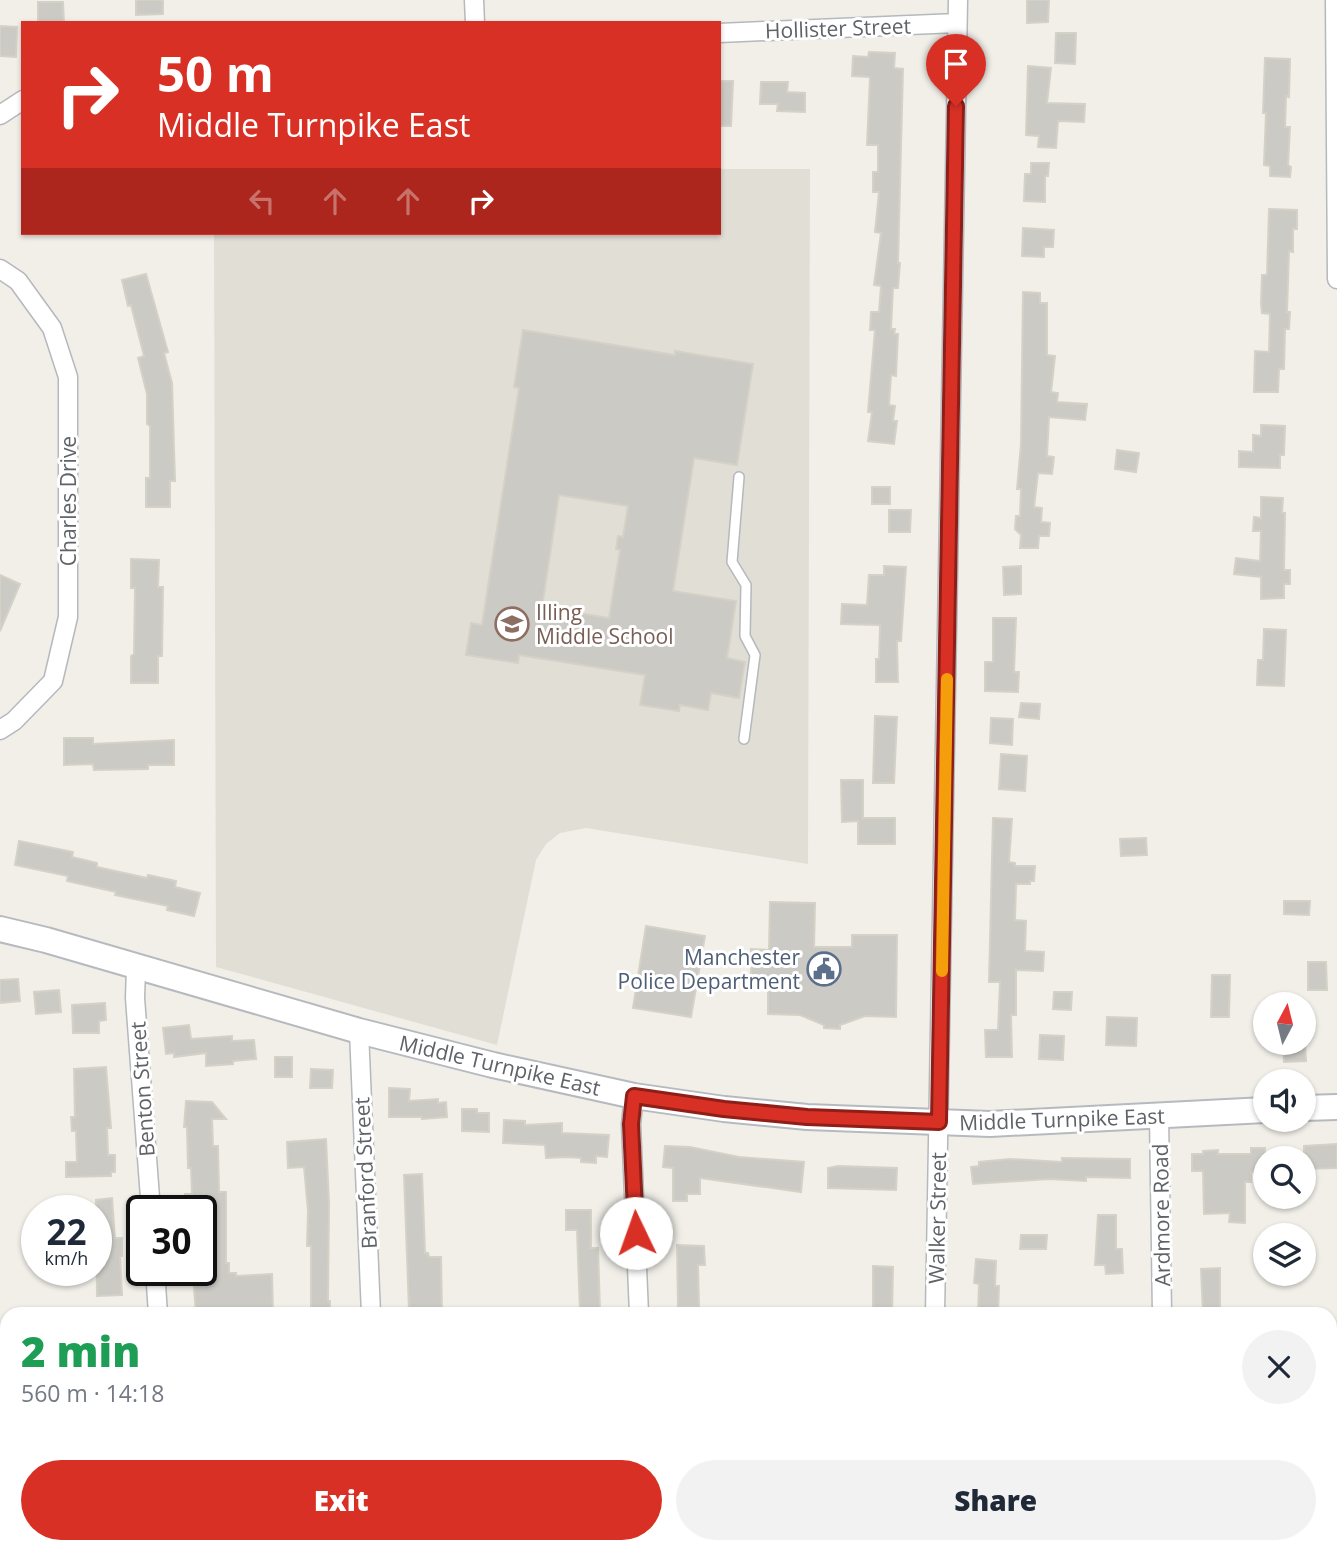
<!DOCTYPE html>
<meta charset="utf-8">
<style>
:root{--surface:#fff;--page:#f2f2f3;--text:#1f2937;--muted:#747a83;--accent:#d93025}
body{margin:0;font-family:"Open Sans",sans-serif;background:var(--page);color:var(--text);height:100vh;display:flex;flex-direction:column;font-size:26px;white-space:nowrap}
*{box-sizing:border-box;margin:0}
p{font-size:23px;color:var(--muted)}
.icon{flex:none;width:38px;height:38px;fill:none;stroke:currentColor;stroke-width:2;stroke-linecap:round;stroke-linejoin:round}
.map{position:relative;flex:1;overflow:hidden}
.details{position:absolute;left:0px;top:1307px;width:1337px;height:247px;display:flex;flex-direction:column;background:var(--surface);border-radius:21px 21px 0 0;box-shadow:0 2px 5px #0004}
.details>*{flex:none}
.banner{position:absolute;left:21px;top:21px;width:700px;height:214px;border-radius:0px;box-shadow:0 2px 5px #0004;background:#d93025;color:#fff;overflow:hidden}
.needle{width:46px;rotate:7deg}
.buttons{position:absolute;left:1253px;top:992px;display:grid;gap:14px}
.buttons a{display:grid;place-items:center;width:63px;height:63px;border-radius:50%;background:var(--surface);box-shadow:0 2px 5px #0004;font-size:35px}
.speed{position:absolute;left:21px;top:1195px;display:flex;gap:14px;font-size:35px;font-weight:700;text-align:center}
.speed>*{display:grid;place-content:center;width:91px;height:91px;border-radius:50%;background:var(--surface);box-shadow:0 2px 5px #0004;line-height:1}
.speed small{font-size:18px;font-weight:400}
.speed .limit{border:4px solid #111;border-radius:10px;background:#fff;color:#111}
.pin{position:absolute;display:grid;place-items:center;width:60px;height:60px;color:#fff;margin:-72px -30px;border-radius:50% 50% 50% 0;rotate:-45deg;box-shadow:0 0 7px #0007}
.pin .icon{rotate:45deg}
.me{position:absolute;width:77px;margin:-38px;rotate:357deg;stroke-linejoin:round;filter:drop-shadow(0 0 5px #0008)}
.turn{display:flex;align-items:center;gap:24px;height:147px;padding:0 21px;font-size:32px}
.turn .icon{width:91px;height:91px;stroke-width:2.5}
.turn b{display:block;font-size:49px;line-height:60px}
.lanes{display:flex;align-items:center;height:66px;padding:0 21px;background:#0003;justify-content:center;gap:35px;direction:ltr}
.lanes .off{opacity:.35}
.round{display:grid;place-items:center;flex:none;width:74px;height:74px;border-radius:37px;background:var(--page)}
.overview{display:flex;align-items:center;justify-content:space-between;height:119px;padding:0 21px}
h1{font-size:42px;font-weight:800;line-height:52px;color:#1e9e55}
.button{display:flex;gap:14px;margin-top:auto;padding:14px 21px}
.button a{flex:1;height:80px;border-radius:42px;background:var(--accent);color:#fff;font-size:28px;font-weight:800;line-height:80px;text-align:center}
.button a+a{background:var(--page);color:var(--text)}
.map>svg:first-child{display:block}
.education{fill:#e1ded6}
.building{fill:#cccac5;stroke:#d6d1c6;stroke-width:2;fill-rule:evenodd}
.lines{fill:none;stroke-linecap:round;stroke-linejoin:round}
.lane-casing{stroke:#b5b8bc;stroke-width:12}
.street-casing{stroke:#b5b8bc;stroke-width:21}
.secondary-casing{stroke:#b6babf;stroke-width:28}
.lane{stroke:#fff;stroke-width:9}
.street{stroke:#fff;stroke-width:18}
.secondary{stroke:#fff;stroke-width:24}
.route-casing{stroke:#8d1f18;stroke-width:18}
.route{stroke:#d93025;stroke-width:12}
.slow{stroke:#f59e0b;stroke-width:12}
.labels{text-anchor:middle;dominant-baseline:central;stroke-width:6;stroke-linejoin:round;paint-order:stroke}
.street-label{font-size:21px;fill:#5f6368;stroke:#fff}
.education-label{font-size:21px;fill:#785e54;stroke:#fff;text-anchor:start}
.service-label{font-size:21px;fill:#4e5e75;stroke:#fff;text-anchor:end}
</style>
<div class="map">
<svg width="1337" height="1553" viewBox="0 0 1337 1553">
<rect width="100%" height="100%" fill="#f1efe8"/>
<path class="education" d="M 719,169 L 810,169 L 808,864 L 586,828 L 560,833 L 546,844 L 536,860 L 497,1045 L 216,967 L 214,233 L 719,233 Z"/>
<path class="building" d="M 136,0 L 163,0 L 163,14 L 136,15 Z
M 1027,0 L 1049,0 L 1048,22 L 1027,23 Z
M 38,2 L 63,2 L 64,23 L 38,23 Z
M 0,26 L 17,27 L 16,57 L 0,56 Z
M 1056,33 L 1076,33 L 1075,64 L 1055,63 Z
M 869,52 L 895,53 L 894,68 L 903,69 L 898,263 L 900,263 L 898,288 L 893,288 L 891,329 L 895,329 L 894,334 L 898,334 L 896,376 L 891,375 L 889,405 L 895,406 L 893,421 L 897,421 L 894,444 L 868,441 L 872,412 L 868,412 L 875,330 L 870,330 L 871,312 L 879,312 L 881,286 L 874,285 L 881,233 L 875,232 L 879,192 L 873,192 L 873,172 L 878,172 L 878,145 L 867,145 L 870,77 L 852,76 L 853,56 L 868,57 Z
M 1265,58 L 1290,59 L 1289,97 L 1286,96 L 1285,127 L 1290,127 L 1288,165 L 1291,167 L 1290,177 L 1270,176 L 1270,166 L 1264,165 L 1266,113 L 1263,113 Z
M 1028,66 L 1051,68 L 1047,103 L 1085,104 L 1084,122 L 1058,121 L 1056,148 L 1038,147 L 1039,136 L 1026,135 Z
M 719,81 L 733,81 L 731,126 L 719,126 Z
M 761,82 L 788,82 L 787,92 L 805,93 L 805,112 L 777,111 L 778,104 L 760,104 Z
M 1031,163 L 1049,163 L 1048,176 L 1045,176 L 1045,202 L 1024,201 L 1025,174 L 1031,174 Z
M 1269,209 L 1297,210 L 1297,229 L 1293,229 L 1293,252 L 1289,251 L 1287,312 L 1290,312 L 1289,329 L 1285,329 L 1284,369 L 1279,369 L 1278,392 L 1254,392 L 1255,351 L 1269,352 L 1270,314 L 1262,313 L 1261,303 L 1262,275 L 1267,275 Z
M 1023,228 L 1054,230 L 1053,247 L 1044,247 L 1044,257 L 1022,256 Z
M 146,274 L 168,352 L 164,353 L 172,383 L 175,481 L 170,481 L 170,507 L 146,507 L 146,478 L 150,478 L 150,426 L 147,424 L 147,394 L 138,358 L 144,356 L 131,305 L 128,306 L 122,280 Z
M 1023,292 L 1040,293 L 1040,303 L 1047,303 L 1047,355 L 1055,356 L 1051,392 L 1058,393 L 1057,402 L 1087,404 L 1085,420 L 1049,417 L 1047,456 L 1054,457 L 1052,474 L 1038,473 L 1034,507 L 1042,508 L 1041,522 L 1050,523 L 1049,536 L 1039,536 L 1038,548 L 1020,548 L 1021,535 L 1015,529 L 1016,516 L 1020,516 L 1021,489 L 1017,489 L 1021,444 Z
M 523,330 L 675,355 L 675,351 L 753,364 L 737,465 L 694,458 L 673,591 L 736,601 L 727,658 L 745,662 L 739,698 L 711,693 L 708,710 L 680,705 L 679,711 L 640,705 L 645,675 L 519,655 L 518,663 L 466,655 L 471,623 L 482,625 L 519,388 L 514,387 ZM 559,495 L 628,506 L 623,537 L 618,536 L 616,549 L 620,550 L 609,618 L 542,607 Z
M 1261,425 L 1285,426 L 1284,455 L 1280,455 L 1280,468 L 1239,467 L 1239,451 L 1253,452 L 1253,435 L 1261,436 Z
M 1117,450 L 1139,453 L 1136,472 L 1115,469 Z
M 872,487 L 890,487 L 890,504 L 872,504 Z
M 1261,497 L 1283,498 L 1282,513 L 1285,513 L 1284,570 L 1290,570 L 1290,584 L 1284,584 L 1284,598 L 1261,599 L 1261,577 L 1234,574 L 1236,558 L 1260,561 L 1261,531 L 1253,531 L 1254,517 L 1261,518 Z
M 889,510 L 911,510 L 910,532 L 889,532 Z
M 131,559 L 159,560 L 158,587 L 163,587 L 162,656 L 158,656 L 158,683 L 131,683 L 131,656 L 134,654 L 135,588 L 131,588 Z
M 884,566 L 906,567 L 901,641 L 897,641 L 898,682 L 876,682 L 876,659 L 879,659 L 880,625 L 841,624 L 842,604 L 867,605 L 869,575 L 884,575 Z
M 1021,566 L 1021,594 L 1004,595 L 1003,567 Z
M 0,575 L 20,584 L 0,631 Z
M 993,618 L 1016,618 L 1014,672 L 1019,672 L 1018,692 L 985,691 L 985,662 L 993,662 Z
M 1264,629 L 1286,630 L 1284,686 L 1257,685 L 1258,660 L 1263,660 Z
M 1021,703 L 1040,704 L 1039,719 L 1019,717 Z
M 875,716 L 897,717 L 894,783 L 873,783 Z
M 991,718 L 1013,719 L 1012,745 L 990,743 Z
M 64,738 L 93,738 L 93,744 L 174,740 L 174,765 L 148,765 L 148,769 L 94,770 L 93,764 L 64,765 Z
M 1001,754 L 1027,756 L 1025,791 L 999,789 Z
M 841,780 L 863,780 L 863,818 L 895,818 L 895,844 L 858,844 L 858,821 L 842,822 Z
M 993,818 L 1012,819 L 1009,862 L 1015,863 L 1015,866 L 1035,866 L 1034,881 L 1030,881 L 1030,884 L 1016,884 L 1015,920 L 1026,921 L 1025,951 L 1044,952 L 1043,971 L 1016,970 L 1016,1015 L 1011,1015 L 1012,1057 L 986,1057 L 985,1030 L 998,1030 L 1000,982 L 989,982 Z
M 1146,838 L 1147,855 L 1121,856 L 1120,839 Z
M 19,841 L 73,852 L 72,857 L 97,863 L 97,867 L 147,878 L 148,875 L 176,881 L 175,887 L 200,893 L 194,916 L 167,910 L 168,906 L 115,895 L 116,892 L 67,881 L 68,876 L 15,865 Z
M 1284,901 L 1310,901 L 1309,915 L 1284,914 Z
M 770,902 L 815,903 L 814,947 L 852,947 L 852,935 L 897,935 L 896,1017 L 865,1016 L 840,1025 L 840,1029 L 824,1028 L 824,1025 L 800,1015 L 768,1014 L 768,989 L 751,988 L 751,949 L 769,950 Z
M 646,926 L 705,936 L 691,1017 L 633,1008 Z
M 1308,962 L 1326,962 L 1327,990 L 1308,990 Z
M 1212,975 L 1230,975 L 1229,1017 L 1211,1017 Z
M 18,979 L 20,1001 L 0,1003 L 0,980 Z
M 59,990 L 61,1012 L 36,1014 L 34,992 Z
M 1054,992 L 1072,992 L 1071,1010 L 1053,1009 Z
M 105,1003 L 106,1020 L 99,1021 L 99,1033 L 73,1033 L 72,1005 Z
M 1107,1017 L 1137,1018 L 1136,1046 L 1106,1045 Z
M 189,1025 L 191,1039 L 232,1036 L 232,1041 L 254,1040 L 256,1059 L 233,1061 L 233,1064 L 206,1066 L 206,1053 L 174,1057 L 174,1053 L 166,1054 L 163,1028 Z
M 1040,1035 L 1064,1036 L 1063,1060 L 1039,1059 Z
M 1283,1043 L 1305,1043 L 1306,1061 L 1284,1062 Z
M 275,1057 L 292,1057 L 292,1077 L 275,1077 Z
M 106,1067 L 111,1128 L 107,1128 L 108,1155 L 115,1155 L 115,1172 L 111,1172 L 111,1176 L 66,1177 L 66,1162 L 77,1162 L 76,1131 L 72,1131 L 71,1117 L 75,1117 L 74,1069 Z
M 311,1069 L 333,1070 L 332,1088 L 310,1088 Z
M 389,1088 L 410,1089 L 409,1101 L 438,1099 L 438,1103 L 446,1102 L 447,1117 L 422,1119 L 422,1117 L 389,1117 Z
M 186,1101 L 212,1102 L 226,1119 L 212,1119 L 213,1146 L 218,1146 L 219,1192 L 226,1192 L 226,1263 L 229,1263 L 229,1273 L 236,1273 L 236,1276 L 272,1274 L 273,1314 L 196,1314 L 193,1275 L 199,1275 L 199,1270 L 201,1270 L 201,1207 L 186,1208 L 185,1194 L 192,1194 L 191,1168 L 188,1168 L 187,1127 L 184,1127 Z
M 462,1109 L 477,1109 L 477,1113 L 489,1113 L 489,1132 L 462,1131 Z
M 504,1120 L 525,1121 L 525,1125 L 562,1123 L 562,1133 L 609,1135 L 607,1157 L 596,1156 L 596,1163 L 581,1162 L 581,1158 L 567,1157 L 546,1158 L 545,1145 L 503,1143 Z
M 326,1139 L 329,1203 L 328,1301 L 330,1301 L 330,1314 L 311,1314 L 311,1246 L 307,1246 L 308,1211 L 304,1167 L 288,1168 L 287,1142 Z
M 1337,1144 L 1337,1168 L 1304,1169 L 1304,1146 Z
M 665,1146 L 690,1147 L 739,1157 L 804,1162 L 801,1192 L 700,1178 L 700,1194 L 687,1194 L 687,1201 L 673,1201 L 673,1168 L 663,1167 Z
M 1251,1148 L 1265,1148 L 1265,1172 L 1251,1172 L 1251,1182 L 1245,1182 L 1245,1223 L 1229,1222 L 1230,1213 L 1204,1214 L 1203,1171 L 1192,1171 L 1192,1154 L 1203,1154 L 1203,1151 L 1218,1150 L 1218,1154 L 1251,1154 Z
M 1062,1158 L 1130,1159 L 1130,1178 L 1086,1177 L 1086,1181 L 1049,1179 L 973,1184 L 971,1167 L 979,1166 L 979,1162 L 1010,1159 L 1062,1162 Z
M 838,1166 L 897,1168 L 896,1190 L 828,1188 L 828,1168 Z
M 422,1174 L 425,1253 L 428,1253 L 429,1257 L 441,1257 L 442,1314 L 411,1314 L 409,1310 L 404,1175 Z
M 112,1198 L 115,1238 L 122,1238 L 122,1256 L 120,1256 L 122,1295 L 97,1296 L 96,1200 Z
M 566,1210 L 591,1210 L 591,1248 L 598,1248 L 600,1312 L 580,1312 L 577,1230 L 566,1230 Z
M 1098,1215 L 1116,1215 L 1116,1249 L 1122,1249 L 1123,1273 L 1106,1274 L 1105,1265 L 1095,1265 Z
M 1021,1235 L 1047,1235 L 1046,1249 L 1020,1249 Z
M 677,1245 L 704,1246 L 705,1265 L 698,1265 L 699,1306 L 678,1306 Z
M 976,1259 L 996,1261 L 995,1286 L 999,1286 L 998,1314 L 978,1314 L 979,1284 L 974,1283 Z
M 873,1266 L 893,1267 L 892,1314 L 873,1314 Z
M 1220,1268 L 1220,1314 L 1203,1314 L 1201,1269 Z"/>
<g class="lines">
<defs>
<path id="lane" d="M 739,477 L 732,562 L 746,585 L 745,636 L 755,655 L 744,739"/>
<path id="street" d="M 474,0 L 475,23
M 1335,0 L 1337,279
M 719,33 L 957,23
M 0,115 L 23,100
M 0,269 L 18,281 L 52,328 L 68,377 L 68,617 L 53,681 L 14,721 L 0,730
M 136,968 L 135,998 L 151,1211
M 359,1031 L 371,1314
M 634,1096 L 631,1124 L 639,1314
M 1159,1116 L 1162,1314
M 155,1270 L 158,1314
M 935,1314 L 958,0
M 176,1547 L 176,1553
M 381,1547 L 381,1553
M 650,1547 L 650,1553
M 930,1553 L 931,1547
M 1160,1553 L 1160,1547"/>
<path id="secondary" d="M 0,929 L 46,940 L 359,1031 L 493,1065 L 634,1096 L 724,1109 L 807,1117 L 990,1124 L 1265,1110
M 1304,1108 L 1337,1107"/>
</defs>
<use href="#lane" class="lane-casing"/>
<use href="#street" class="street-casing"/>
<use href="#secondary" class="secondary-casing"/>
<use href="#lane" class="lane"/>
<use href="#street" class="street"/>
<use href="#secondary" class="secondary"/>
</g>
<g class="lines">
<defs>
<path id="route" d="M 636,1233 L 631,1124 L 634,1096 L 724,1109 L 807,1117 L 939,1122 L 956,106"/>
</defs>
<use href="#route" class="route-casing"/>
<use href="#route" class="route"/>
<path class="slow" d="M 942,971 L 947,679"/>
</g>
<defs>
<symbol id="school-ring" viewBox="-11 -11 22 22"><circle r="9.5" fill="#fff" stroke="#8d6e63" stroke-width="1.5"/><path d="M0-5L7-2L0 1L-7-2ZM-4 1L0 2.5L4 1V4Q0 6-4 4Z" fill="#8d6e63"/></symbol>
<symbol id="civic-ring" viewBox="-11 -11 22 22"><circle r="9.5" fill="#fff" stroke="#5c6f8a" stroke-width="1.5"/><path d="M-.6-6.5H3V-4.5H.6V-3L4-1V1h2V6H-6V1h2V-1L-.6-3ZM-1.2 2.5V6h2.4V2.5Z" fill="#5c6f8a"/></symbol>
</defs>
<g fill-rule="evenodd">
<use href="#school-ring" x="493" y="605" width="38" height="38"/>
<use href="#civic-ring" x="805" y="950" width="38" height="38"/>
</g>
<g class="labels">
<g class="street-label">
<text transform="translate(838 28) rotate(-2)">Hollister Street</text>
<text transform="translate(68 501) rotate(-90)">Charles Drive</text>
<text transform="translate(500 1065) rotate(13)">Middle Turnpike East</text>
<text transform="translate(142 1089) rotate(-94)">Benton Street</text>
<text transform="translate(1062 1119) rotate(-2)">Middle Turnpike East</text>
<text transform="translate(365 1173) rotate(-93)">Branford Street</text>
<text transform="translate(1161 1215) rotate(-91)">Ardmore Road</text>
<text transform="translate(937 1218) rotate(-89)">Walker Street</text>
</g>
<g class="education-label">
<text x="536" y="612">Illing<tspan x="536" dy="24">Middle School</tspan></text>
</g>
<g class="service-label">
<text x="800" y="957">Manchester<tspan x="800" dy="24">Police Department</tspan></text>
</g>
</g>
</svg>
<div class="buttons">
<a><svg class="needle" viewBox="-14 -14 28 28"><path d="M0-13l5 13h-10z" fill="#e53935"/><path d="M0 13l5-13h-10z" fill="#747a83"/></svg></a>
<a><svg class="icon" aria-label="sound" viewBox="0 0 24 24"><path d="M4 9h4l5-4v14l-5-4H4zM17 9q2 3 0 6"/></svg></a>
<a><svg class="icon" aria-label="search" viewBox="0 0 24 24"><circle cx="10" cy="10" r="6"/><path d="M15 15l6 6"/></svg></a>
<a><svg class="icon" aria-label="layers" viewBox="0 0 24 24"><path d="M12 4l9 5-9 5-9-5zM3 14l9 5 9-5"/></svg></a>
</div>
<div class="speed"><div>22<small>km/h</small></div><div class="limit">30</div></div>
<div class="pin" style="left:956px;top:106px;background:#d93025"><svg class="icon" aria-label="arrive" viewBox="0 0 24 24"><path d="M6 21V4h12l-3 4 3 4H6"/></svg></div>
<svg class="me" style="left:636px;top:1233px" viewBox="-20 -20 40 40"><circle r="19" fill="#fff"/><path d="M0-13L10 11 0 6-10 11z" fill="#d93025"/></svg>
<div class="banner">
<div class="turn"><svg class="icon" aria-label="right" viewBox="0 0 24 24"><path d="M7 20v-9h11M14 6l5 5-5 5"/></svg><div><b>50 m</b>Middle Turnpike East</div></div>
<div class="lanes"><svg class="icon off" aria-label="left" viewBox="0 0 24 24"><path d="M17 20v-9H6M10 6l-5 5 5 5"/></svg><svg class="icon off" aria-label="ahead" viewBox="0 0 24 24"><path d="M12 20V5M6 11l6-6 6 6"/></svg><svg class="icon off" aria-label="ahead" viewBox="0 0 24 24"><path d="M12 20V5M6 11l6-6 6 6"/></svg><svg class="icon" aria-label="right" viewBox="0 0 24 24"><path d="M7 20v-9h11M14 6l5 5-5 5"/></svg></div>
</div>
<section class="details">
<div class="overview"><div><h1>2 min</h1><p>560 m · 14:18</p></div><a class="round"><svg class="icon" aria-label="close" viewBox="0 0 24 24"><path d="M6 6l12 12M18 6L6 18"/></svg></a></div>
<div class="button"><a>Exit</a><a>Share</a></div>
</section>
</div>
